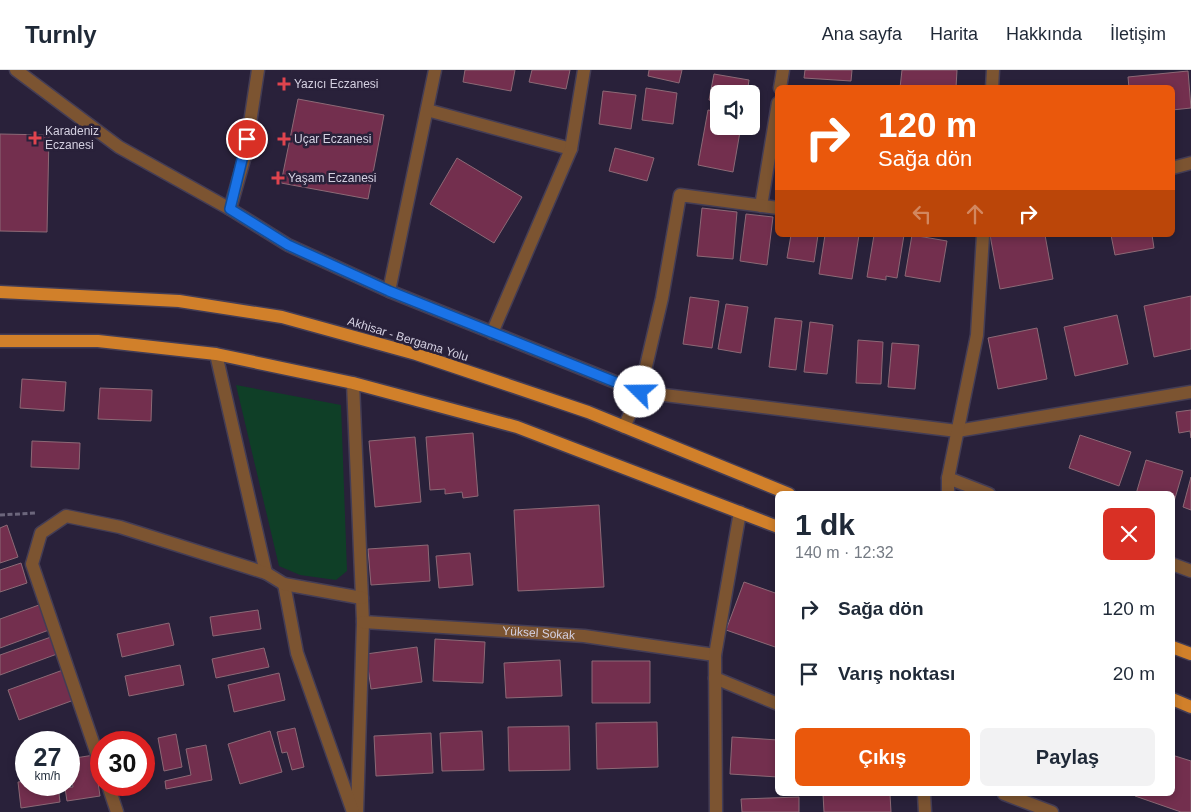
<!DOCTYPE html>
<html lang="tr">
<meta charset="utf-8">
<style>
:root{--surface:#fff;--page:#f2f2f3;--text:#1f2937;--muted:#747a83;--line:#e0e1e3;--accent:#ea580c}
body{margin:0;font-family:Arial,sans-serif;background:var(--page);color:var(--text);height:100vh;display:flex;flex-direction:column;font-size:19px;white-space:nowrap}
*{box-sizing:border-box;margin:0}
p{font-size:16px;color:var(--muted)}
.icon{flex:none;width:28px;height:28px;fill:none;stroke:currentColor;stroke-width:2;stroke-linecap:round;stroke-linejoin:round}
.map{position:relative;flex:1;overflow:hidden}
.panel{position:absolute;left:775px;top:421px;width:400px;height:305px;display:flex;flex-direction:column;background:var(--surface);border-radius:8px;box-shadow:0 2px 8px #0003}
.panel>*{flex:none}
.hud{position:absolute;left:775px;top:15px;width:400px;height:152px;border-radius:8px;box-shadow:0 2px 8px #0003;background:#ea580c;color:#fff;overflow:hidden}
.tools{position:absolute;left:710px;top:15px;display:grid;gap:10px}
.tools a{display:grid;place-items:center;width:50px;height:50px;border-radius:8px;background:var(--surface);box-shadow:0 2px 8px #0003;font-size:25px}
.speed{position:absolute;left:15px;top:661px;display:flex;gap:10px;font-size:25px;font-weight:700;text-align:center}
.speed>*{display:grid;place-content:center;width:65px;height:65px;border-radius:50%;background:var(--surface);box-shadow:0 2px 8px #0003;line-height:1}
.speed small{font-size:12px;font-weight:400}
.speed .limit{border:8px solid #d22;background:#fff;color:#111}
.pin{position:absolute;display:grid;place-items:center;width:42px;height:42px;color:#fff;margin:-21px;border:2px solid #fff;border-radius:50%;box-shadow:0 1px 5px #0007}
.me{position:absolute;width:55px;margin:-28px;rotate:292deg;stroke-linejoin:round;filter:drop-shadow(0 0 4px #0008)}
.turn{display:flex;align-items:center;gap:18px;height:105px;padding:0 20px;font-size:22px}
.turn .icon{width:65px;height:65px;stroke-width:2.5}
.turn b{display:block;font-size:35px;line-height:42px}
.lanes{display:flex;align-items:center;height:48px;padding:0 20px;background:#0003;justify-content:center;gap:25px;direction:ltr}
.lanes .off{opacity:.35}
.round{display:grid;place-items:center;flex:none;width:52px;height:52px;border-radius:8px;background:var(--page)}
.head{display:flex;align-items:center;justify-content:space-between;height:85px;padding:0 20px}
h1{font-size:30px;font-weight:700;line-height:38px}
.action{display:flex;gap:10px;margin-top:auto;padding:10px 20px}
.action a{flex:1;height:58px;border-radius:8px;background:var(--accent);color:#fff;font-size:20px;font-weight:700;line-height:58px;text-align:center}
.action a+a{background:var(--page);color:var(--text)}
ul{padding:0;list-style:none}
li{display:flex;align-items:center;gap:15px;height:65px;padding:0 20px}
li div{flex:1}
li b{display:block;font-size:19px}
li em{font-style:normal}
header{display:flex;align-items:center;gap:30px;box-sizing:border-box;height:70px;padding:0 25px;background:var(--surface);border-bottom:1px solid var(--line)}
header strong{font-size:24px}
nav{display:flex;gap:28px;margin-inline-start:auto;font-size:18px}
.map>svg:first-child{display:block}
.green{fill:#0f3f27}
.building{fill:#732f4e;stroke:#8c6976}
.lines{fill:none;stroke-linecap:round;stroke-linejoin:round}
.street-casing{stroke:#443d55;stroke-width:15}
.primary-casing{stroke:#443d55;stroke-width:15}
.path{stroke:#6c667c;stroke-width:3;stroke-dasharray:5 2.5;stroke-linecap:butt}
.street{stroke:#7c5431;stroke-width:12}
.primary{stroke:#d1802a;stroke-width:12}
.route-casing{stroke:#114b97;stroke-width:12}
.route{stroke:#1a73e8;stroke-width:9}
.health-dot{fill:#e0444e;stroke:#29213a;stroke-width:2}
.labels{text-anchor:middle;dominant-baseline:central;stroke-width:5;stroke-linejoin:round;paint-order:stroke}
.poi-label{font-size:12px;fill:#d4d0e1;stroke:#29213a;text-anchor:start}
.street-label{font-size:12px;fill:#d4d0e1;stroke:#29213a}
</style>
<header>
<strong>Turnly</strong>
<nav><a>Ana sayfa</a><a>Harita</a><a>Hakkında</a><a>İletişim</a></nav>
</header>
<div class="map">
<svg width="1191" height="742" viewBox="0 0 1191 742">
<rect width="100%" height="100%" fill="#29213a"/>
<path class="green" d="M 236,315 L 341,335 L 347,501 L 336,510 L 300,505 L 279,496 Z"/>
<path class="building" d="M 465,0 L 515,0 L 511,21 L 463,12 Z
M 532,0 L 570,0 L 566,19 L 529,12 Z
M 649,0 L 682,0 L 679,13 L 648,6 Z
M 805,0 L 852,0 L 851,11 L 804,8 Z
M 902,0 L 957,0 L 956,18 L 900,18 Z
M 1188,1 L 1191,38 L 1172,40 L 1172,18 L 1129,18 L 1128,7 Z
M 714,4 L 749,10 L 747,24 L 719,24 L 719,32 L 709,30 Z
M 646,18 L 677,23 L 673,54 L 642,50 Z
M 603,21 L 636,25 L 631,59 L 599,54 Z
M 298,29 L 384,45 L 368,129 L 281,113 Z
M 708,40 L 719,42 L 719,56 L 741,56 L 733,102 L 698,95 Z
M 0,64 L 49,65 L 47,162 L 0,161 Z
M 615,78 L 654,88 L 647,111 L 609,101 Z
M 457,88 L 522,127 L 494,173 L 430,134 Z
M 702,138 L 737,142 L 733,189 L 697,186 Z
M 746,144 L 773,147 L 767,195 L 740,191 Z
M 791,165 L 818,165 L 814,192 L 787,188 Z
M 825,165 L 859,165 L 852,209 L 819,204 Z
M 874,165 L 904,165 L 897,208 L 886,206 L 886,210 L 867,207 Z
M 912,165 L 947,171 L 940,212 L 905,206 Z
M 990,165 L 1045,165 L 1053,209 L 1000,219 Z
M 1111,165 L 1152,165 L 1154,178 L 1115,185 Z
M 1191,226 L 1191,279 L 1154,287 L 1144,236 Z
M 690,227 L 719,231 L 712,278 L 683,274 Z
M 726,234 L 748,237 L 741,283 L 718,279 Z
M 1117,245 L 1128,294 L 1075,306 L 1064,257 Z
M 775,248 L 802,251 L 796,300 L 769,297 Z
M 810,252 L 833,255 L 827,304 L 804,302 Z
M 1037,258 L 1047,309 L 998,319 L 988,268 Z
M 858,270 L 883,272 L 881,314 L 856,313 Z
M 892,273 L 919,275 L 915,319 L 888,317 Z
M 22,309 L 66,312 L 64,341 L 20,338 Z
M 100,318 L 152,320 L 151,351 L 98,349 Z
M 1191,340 L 1191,368 L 1190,361 L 1179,363 L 1176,342 Z
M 473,363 L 478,426 L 463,428 L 462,422 L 445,424 L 445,419 L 430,420 L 426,367 Z
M 1080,365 L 1131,382 L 1119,416 L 1069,398 Z
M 415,367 L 421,432 L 375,437 L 369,371 Z
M 32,371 L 80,373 L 79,399 L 31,397 Z
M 1146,390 L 1183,401 L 1173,435 L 1172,424 L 1136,424 Z
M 1191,407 L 1191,440 L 1183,437 Z
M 599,435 L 604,517 L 518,521 L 514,440 Z
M 7,455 L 18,487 L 0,493 L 0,458 Z
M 428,475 L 430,511 L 371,515 L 368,479 Z
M 470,483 L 473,515 L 439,518 L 436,486 Z
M 21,493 L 27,513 L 0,522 L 0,500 Z
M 744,512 L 778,524 L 778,578 L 726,560 Z
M 39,535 L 49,560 L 0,578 L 0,549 Z
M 258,540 L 261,559 L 213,566 L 210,547 Z
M 169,553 L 174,575 L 122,587 L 117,564 Z
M 51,567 L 57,584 L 0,605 L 0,585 Z
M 435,569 L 485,572 L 483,613 L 433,611 Z
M 417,577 L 422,612 L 371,619 L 366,584 Z
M 264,578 L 269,597 L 216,608 L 212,589 Z
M 560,590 L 562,626 L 506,628 L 504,593 Z
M 592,591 L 650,591 L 650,633 L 592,633 Z
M 180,595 L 184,615 L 129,626 L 125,606 Z
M 63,600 L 74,630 L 19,650 L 8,620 Z
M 279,603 L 285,630 L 234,642 L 228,615 Z
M 657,652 L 658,697 L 597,699 L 596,653 Z
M 569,656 L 570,700 L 509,701 L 508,657 Z
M 295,658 L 304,697 L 292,700 L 287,682 L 282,683 L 277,662 Z
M 270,661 L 282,702 L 240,714 L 228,674 Z
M 482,661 L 484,700 L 442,701 L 440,663 Z
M 431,663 L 433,703 L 376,706 L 374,666 Z
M 176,664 L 182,697 L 164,701 L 158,668 Z
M 732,667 L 778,670 L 778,707 L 730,704 Z
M 206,675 L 212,710 L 166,719 L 165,711 L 191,705 L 186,679 Z
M 94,685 L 100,726 L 67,731 L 65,718 L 73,717 L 69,689 Z
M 1172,685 L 1191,691 L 1191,742 L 1181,742 L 1135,726 L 1136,724 L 1172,724 Z
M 26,711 L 26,715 L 58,715 L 60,732 L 21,738 L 18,712 Z
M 823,724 L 890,724 L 891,742 L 824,742 Z
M 799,727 L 799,742 L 742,742 L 741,729 Z"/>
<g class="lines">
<defs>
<g id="street">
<path d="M 16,0 L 119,77 L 230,139"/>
<path d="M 258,0 L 245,86 L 230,139 L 288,175 L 389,221 L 640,322 L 624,357"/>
<path d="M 780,18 L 783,0"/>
<path d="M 992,18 L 993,0"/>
<path d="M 427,40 L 571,79"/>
<path d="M 1172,98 L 1191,93"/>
<path d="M 761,136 L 778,33"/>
<path d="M 778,138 L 680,125 L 662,228 L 640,322 L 957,361 L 1191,322"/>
<path d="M 389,221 L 435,0"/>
<path d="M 492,263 L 571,79 L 584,0"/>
<path d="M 216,284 L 266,503"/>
<path d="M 353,313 L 363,552 L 357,742"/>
<path d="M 948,408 L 989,424"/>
<path d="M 948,424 L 948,408 L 977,265 L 983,165"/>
<path d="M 1172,494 L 1191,501"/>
<path d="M 284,514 L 297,583 L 353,742"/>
<path id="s1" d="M 363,552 L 584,566 L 715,585"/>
<path d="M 715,608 L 778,634"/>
<path d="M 101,696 L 32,494 L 41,463 L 66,446 L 120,457 L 266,503 L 284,514 L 362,528"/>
<path d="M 108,715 L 117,742"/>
<path d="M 924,724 L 925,742"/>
<path d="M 1004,724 L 1052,742"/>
<path d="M 716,742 L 715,585 L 740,442"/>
</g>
<path id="primary" d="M 0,222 L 179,231 L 282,247 L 416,284 L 588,342 L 789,424
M 0,271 L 98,271 L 216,284 L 353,313 L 517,357 L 778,457
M 1172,577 L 1191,584
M 1172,629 L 1191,637"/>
</defs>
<use href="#street" class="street-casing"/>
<use href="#primary" class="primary-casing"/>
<path class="path" d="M 0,445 L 36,443"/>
<use href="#street" class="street"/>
<use href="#primary" class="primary"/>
</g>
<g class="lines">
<defs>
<path id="route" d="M 247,69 L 230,139 L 288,175 L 389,221 L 640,322"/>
</defs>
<use href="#route" class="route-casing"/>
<use href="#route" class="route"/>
</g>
<g class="health-dot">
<path d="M281.5 6.5h5v5h5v5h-5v5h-5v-5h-5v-5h5z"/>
<path d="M32.5 60.5h5v5h5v5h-5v5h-5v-5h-5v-5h5z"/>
<path d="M281.5 61.5h5v5h5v5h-5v5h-5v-5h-5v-5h5z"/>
<path d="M275.5 100.5h5v5h5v5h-5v5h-5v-5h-5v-5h5z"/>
</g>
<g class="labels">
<g class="poi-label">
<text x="294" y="14">Yazıcı Eczanesi</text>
<text x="45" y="61">Karadeniz<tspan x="45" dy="14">Eczanesi</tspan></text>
<text x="294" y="69">Uçar Eczanesi</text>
<text x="288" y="108">Yaşam Eczanesi</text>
</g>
<g class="street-label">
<text transform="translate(408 269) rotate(17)">Akhisar - Bergama Yolu</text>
<text stroke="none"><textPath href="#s1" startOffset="176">Yüksel Sokak</textPath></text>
</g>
</g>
</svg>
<div class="tools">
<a><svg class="icon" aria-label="sound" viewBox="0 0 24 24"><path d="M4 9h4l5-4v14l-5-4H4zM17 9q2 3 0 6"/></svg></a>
</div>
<div class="speed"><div>27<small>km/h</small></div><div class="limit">30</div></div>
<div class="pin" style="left:247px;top:69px;background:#d93025"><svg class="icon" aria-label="arrive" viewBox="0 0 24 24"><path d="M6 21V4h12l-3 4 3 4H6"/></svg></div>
<svg class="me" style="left:640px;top:322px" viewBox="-20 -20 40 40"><circle r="19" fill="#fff"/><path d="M0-13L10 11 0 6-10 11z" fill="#1a73e8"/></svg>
<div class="hud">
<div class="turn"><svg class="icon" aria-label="right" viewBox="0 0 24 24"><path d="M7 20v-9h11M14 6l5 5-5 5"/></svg><div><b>120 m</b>Sağa dön</div></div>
<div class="lanes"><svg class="icon off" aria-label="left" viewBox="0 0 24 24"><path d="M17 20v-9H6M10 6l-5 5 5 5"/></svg><svg class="icon off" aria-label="ahead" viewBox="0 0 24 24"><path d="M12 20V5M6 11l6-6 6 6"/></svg><svg class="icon" aria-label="right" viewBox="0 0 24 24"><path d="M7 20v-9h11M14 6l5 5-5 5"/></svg></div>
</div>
<section class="panel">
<div class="head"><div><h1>1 dk</h1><p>140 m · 12:32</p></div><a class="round" style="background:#d93025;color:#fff"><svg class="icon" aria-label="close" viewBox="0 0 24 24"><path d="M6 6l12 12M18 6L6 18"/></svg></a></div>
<ul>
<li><svg class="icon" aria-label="right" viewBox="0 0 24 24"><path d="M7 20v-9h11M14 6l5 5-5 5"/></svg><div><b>Sağa dön</b></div><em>120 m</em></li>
<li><svg class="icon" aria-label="arrive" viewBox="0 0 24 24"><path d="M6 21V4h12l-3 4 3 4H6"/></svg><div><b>Varış noktası</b></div><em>20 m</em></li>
</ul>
<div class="action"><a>Çıkış</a><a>Paylaş</a></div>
</section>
</div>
